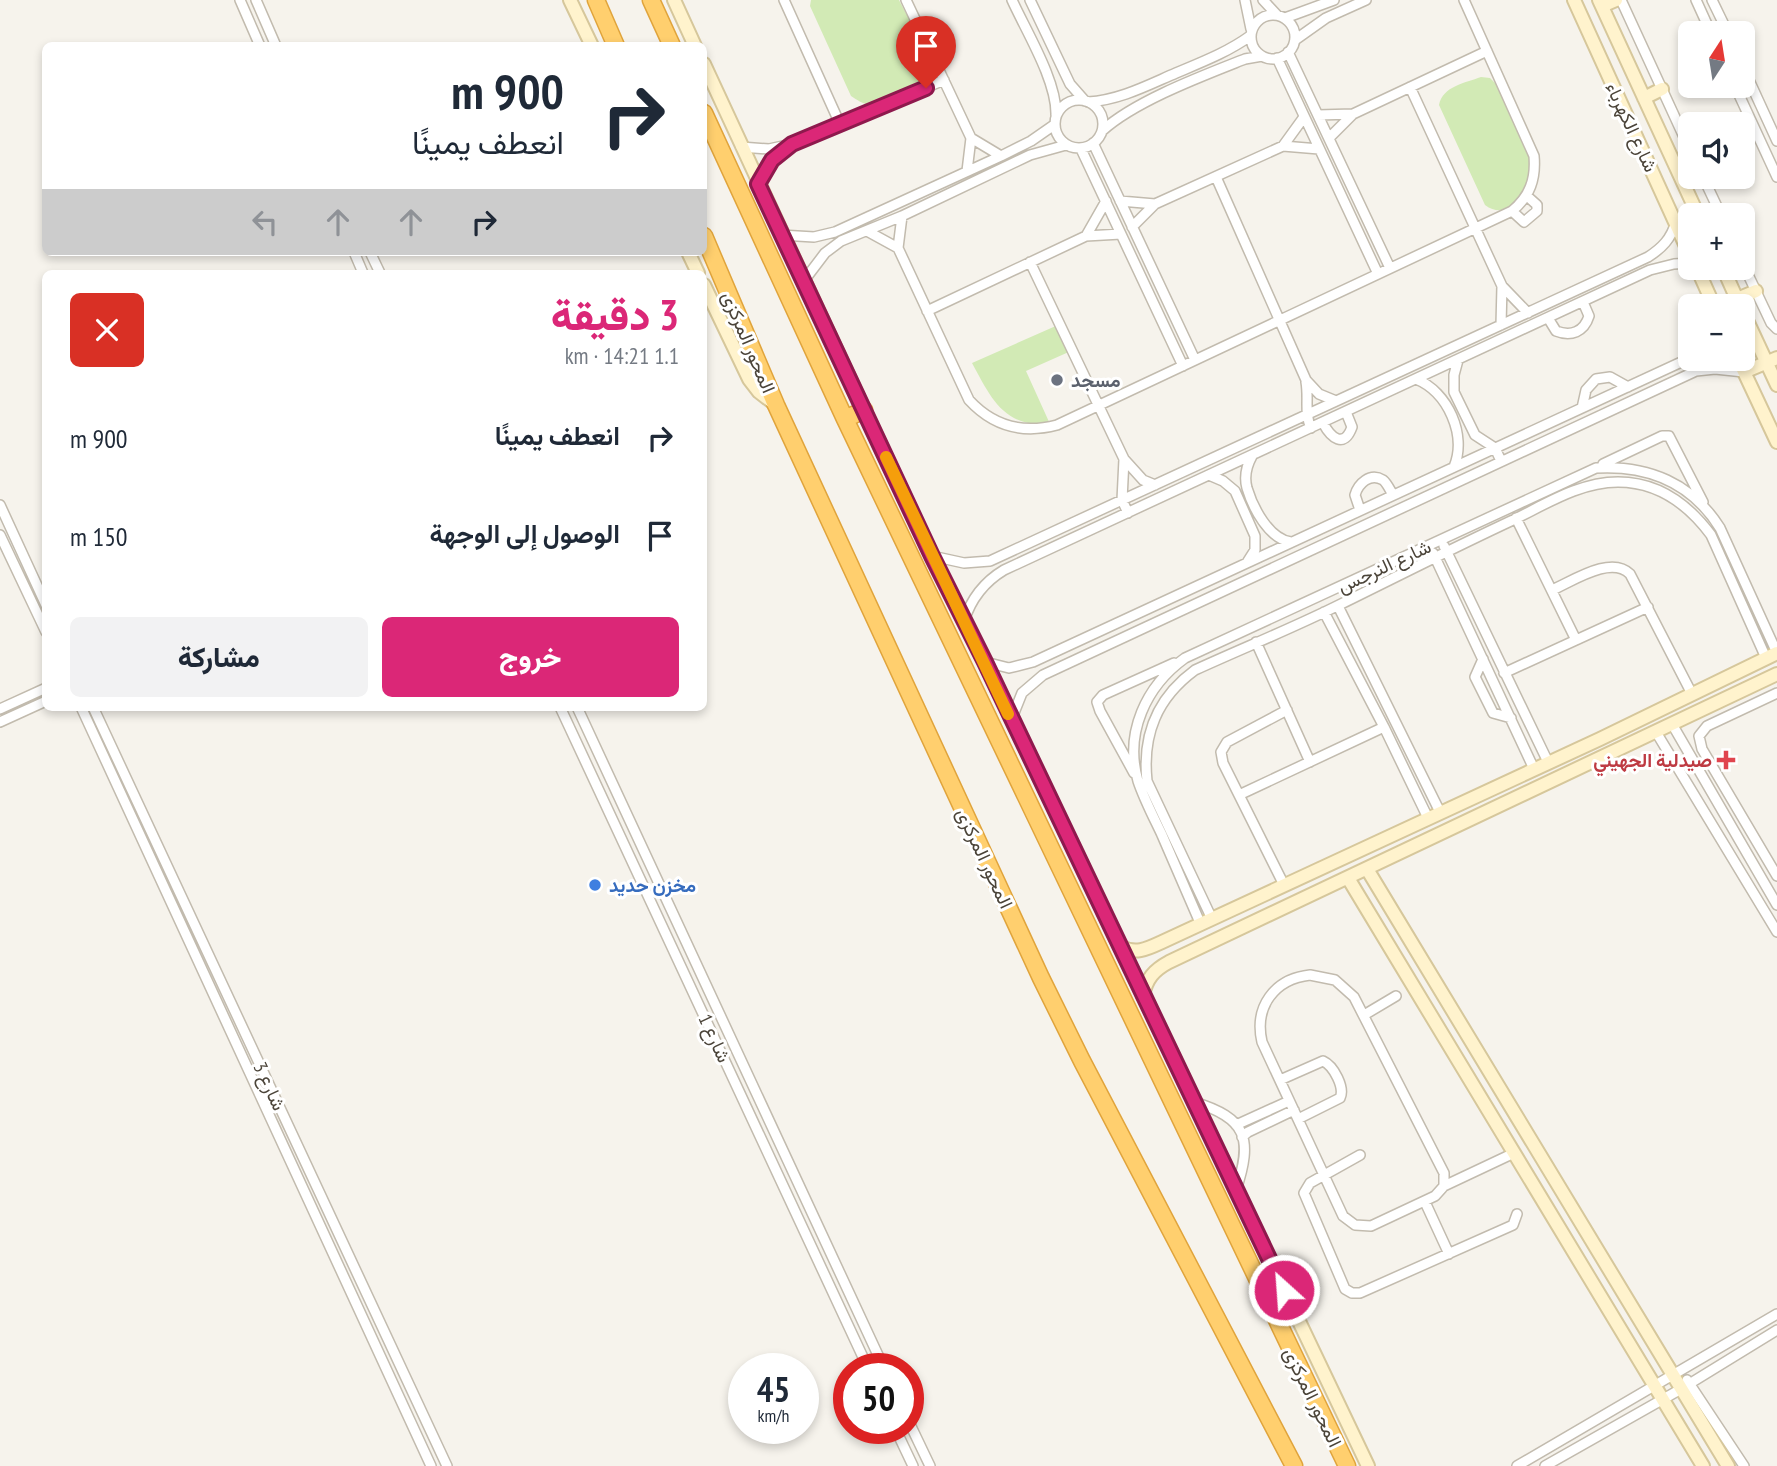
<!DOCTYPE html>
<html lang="ar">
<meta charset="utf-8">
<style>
:root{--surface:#fff;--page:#f2f2f3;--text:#1f2937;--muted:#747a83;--accent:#db2777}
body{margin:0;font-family:"PT Sans Narrow",Vazirmatn,sans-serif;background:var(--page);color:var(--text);direction:rtl;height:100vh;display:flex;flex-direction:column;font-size:26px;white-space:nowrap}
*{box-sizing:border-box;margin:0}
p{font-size:23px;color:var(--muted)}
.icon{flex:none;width:38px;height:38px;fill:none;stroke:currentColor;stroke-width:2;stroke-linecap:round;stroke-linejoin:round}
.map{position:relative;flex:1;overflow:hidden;direction:ltr}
.details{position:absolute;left:42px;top:270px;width:665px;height:441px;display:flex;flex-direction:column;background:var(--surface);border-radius:10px;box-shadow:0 4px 10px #0003;direction:rtl}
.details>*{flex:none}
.hud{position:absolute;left:42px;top:42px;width:665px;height:214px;border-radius:10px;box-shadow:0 4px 10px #0003;direction:rtl;background:#fff;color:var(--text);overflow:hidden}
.needle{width:46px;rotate:12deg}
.controls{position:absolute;left:1678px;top:21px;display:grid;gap:14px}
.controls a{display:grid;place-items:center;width:77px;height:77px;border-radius:10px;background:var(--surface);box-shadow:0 4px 10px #0003;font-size:35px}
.speed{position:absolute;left:728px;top:1353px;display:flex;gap:14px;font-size:35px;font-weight:700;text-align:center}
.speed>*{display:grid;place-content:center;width:91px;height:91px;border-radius:50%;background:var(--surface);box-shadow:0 4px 10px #0003;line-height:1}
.speed small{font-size:18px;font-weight:400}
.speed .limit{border:10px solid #d22;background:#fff;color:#111}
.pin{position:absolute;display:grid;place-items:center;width:60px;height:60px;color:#fff;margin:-72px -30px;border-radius:50% 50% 50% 0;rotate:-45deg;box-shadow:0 0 7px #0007}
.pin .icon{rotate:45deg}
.me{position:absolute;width:77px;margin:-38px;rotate:334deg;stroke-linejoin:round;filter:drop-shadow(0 0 5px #0008)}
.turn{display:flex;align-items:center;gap:24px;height:147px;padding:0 28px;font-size:32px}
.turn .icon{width:91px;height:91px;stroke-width:2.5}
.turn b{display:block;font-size:49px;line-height:60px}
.lanes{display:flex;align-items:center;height:66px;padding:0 28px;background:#0003;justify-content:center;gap:35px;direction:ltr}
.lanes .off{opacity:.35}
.round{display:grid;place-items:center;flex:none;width:74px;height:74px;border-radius:10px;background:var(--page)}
.head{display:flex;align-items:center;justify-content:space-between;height:119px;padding:0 28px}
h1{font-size:42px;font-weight:800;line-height:52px;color:var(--accent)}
.button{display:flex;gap:14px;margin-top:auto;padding:14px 28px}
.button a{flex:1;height:80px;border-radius:10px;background:var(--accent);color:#fff;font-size:28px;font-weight:800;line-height:80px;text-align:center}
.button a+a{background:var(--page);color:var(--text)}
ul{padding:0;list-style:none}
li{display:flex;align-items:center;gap:21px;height:98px;padding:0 28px}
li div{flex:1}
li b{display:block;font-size:26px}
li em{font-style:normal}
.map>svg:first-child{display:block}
.green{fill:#d2eab5}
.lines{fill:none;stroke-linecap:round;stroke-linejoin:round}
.street-casing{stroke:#c2bbae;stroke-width:12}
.secondary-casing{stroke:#d6c79b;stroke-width:16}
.highway-casing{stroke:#e0a43c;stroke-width:19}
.street{stroke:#fff;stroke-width:9}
.secondary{stroke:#fff3cd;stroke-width:12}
.highway{stroke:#ffcf6e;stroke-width:16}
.route-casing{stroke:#8e194d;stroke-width:18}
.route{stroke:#db2777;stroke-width:12}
.slow{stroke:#f59e0b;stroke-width:12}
.worship-dot{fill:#6b7280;stroke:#fff;stroke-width:2.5}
.health-dot{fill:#e0444e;stroke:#fff;stroke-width:2.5}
.shop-dot{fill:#3f7fe0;stroke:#fff;stroke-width:2.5}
.labels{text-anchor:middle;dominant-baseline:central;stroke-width:6;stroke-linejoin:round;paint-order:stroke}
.street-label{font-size:19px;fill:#4b4439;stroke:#fff}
.worship-label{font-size:19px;font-weight:bold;fill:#5b616d;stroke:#fff;text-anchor:start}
.health-label{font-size:19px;font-weight:bold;fill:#be3a42;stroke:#fff;text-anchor:end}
.shop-label{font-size:19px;font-weight:bold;fill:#366cbe;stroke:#fff;text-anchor:start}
</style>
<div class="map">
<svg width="1777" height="1466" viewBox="0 0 1777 1466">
<rect width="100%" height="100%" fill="#f6f3ec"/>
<path class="green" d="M 811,0 L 899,0 C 906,14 928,51 928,64 C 929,83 885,106 870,105 C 863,104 857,100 851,96 L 810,6 Z
M 1481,77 L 1490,78 L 1498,86 L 1533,166 C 1531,188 1510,224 1485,205 L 1439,105 C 1443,86 1465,83 1481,77 Z
M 1058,325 L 1071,351 L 1026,371 L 1050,424 C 1004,428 991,398 972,363 Z"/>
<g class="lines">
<defs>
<path id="street" d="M 240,0 L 260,46
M 256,0 L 276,46
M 784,0 L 840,124
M 906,0 L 971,138 L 967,171
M 1012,0 C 1026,31 1057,81 1056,115
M 1030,0 L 1070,84 L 1085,101
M 1245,0 L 1251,29
M 1263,0 L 1277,15
M 1621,0 L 1690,150
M 1696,0 L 1711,33
M 1712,0 L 1728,33
M1251 37a22 22 0 1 1 44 0a22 22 0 1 1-44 0Z
M 1285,18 L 1334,0
M 1295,40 L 1326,18 L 1366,0
M 1288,52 L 1390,268
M 1277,58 L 1378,274
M 1743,67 L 1777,141
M 1735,86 L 1777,177
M 1410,87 L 1502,286 L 1528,313
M1055 124a24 24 0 1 1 48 0a24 24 0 1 1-48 0Z
M 1088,102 C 1120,100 1148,85 1176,73 C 1202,62 1228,52 1250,36
M 1318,115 L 1353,114
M 1102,131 C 1135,101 1202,76 1245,59 L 1262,56
M 971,138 L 1001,156
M 1329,138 L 1353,114 L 1487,51
M 1093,143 L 1195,360
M 1283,146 L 1304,117
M 741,147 L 769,149 L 792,144 L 944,80
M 1081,149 L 1183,366
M 1216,177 L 1306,380 L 1319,394 L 1336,401
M 1703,177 L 1721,215
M 758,184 L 772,160 L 787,147
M 1120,201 L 1155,204
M 1512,211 L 1524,222 L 1537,211 L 1537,205 L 1527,196
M 902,216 L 898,248 L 969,400 C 993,426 1023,434 1057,425 L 1512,211 C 1530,196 1536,179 1534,156 L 1464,0
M 1132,227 L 1155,204 L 1283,146 L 1319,149
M 867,231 L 898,248
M 781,235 L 814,237 L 835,232 L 1001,156 L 1031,141 L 1054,125
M 1086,236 L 1106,201
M 354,252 L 363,273
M 370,252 L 380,273
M 1030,262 L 1124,459 L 1143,480 L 1155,485
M 1743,264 L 1771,323 L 1777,329
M 803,282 L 825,253 L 841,241 L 902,216 L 1030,155 L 1066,145
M 927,311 L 1086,236 L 1121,234
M 1548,318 L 1556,331 C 1571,337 1584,332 1589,316 L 1583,302
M 1501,325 L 1502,286
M 1458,360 L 1454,375 L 1454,392 L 1475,435 L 1495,448 L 1501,461
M 1416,379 C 1448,392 1467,435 1454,467
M 1306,382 C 1309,399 1304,413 1311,428
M 1582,408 L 1586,390 L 1596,379 L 1610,377 L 1628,387
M 1323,423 C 1331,438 1344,449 1352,427 L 1346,412
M 1252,456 C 1247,465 1244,477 1247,488 C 1253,508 1269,539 1291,542
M 1124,459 L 1122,500 L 1128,513
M 1603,464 L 1662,436 L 1669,436 L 1703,502
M 1209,475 L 1223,481 L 1235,491 L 1255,536 L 1255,550 L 1248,561
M 0,505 L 46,605
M 1360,510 L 1355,495 C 1358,484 1370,472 1383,480 C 1387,483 1390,490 1393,495
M 1516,518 L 1576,640
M 0,535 L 46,632
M 1444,546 L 1548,762
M 1433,553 L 1534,769
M 932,556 L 964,563 L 990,561 L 1648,257 C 1662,248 1671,239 1676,222
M 1552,590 C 1573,581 1611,555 1630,574 L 1692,694
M 1338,606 L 1440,812
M 1324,612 L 1384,727 L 1428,818
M 964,621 C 971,599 984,582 1004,570 L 1650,270 L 1674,264 L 1690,263
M 1256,642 L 1310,762
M 1483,659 L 1475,677 L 1493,713 L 1511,718
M 985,662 L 1009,668 L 1033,662 L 1690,358
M 1504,673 L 1648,607
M 1777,693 L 1707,726 L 1699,736 L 1702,749 L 1777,876
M 81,707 L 431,1466
M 93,707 L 447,1466
M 560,707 L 868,1368
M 577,707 L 884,1368
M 0,709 L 46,688
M 1012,718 L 1022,693 L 1043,675 L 1696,371 L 1715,369 L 1744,372
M 0,722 L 46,701
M 1672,724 L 1777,905
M 1656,732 L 1777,932
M 1134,773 L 1100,711 L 1097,702 L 1103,695 L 1174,663
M 1239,795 L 1384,727
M 1284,885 L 1223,763 L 1221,752 L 1227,742 L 1287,710
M 1212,919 L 1147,781 C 1142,734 1157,698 1195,670 C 1243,648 1293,628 1341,604 C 1398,576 1455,547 1513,520 C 1546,504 1580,482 1618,482 C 1657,482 1688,504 1711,535 L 1766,658
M 1201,925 C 1188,895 1175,865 1162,835 C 1154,818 1144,799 1138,781 C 1124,733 1146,686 1185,658 L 1596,468 C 1648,465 1692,483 1720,528 L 1777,653
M 1310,975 L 1335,980 L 1354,997 L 1444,1173 L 1444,1186 L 1435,1196 L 1371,1226 L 1355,1225 L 1343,1216 L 1262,1042 C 1254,1007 1274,979 1310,975 Z
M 1364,1015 L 1396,996
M 1280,1080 L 1323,1061 C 1334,1066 1345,1088 1340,1098 L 1298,1119
M 1194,1102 C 1247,1118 1253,1139 1236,1190
M 1236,1125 L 1289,1101
M 1242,1137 L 1248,1132 L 1294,1110
M 1360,1155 L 1310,1183 L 1304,1193 L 1345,1289 L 1352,1293 L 1360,1293 L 1513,1225 L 1517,1214
M 1444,1186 L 1514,1153
M 1425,1202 L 1449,1254
M 1687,1380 L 1744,1466
M 908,1420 L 930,1466
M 895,1428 L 913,1466
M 1517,1466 L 1777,1314
M 1545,1466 L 1681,1389 L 1777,1330"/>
<path id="secondary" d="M 570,0 L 592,46
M 674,0 L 695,46
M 1574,0 L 1690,255
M 1599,0 L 1698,215
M 1602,6 L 1616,0
M 704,64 L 932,556 L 985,662 L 1368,1466
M 1644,98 L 1662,89
M 688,252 L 698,273
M 1697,268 L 1714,306
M 1723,268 L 1740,306
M 704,285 L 749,379 L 759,392 L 776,405
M 1737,299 L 1756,291
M 1743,312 L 1777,385
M 1738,359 L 1777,442
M 1744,372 L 1777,358
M 1367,869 L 1728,1466
M 1348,878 L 1703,1466
M 1120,946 C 1135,955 1147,949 1162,942 L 1600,739 L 1777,653
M 1143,996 C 1146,979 1154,970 1169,962 L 1777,674"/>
<path id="highway" d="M 596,0 L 616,46
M 651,0 L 672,46
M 704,113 L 845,419 L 1347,1466
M 704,236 L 776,405 L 1041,978 L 1082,1061 L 1294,1466
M 845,419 L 864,410"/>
</defs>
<use href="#street" class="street-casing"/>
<use href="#secondary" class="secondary-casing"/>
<use href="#highway" class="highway-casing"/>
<use href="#street" class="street"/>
<use href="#secondary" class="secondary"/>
<use href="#highway" class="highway"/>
</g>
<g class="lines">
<defs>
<path id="route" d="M 926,88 L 792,144 L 772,160 L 758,184 L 932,556 L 985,662 L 1284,1290"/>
</defs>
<use href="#route" class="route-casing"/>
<use href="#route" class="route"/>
<path class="slow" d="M 886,457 L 1008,714"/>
</g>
<circle class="worship-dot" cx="1057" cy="380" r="7"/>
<path class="health-dot" d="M1722.5 749.5h7v7h7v7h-7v7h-7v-7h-7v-7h7z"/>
<circle class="shop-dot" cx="595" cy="885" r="7"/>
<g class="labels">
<g class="street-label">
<text transform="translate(1632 127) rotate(65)">شارع الكهرباء</text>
<text transform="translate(749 342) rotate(67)">المحور المركزى</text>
<text transform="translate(1384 566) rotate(-25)">شارع النرجس</text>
<text transform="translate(985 858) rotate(65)">المحور المركزى</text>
<text transform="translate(715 1038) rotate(65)">شارع 1</text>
<text transform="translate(270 1086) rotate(65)">شارع 3</text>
<text transform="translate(1313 1397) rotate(64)">المحور المركزى</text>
</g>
<g class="worship-label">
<text x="1071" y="380">مسجد</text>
</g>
<g class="health-label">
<text x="1712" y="760">صيدلية الجهيني</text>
</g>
<g class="shop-label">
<text x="609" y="885">مخزن حديد</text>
</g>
</g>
</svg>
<div class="controls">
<a><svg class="needle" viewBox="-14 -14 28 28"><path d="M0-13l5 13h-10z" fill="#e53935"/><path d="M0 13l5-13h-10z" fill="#747a83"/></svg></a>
<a><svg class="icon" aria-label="sound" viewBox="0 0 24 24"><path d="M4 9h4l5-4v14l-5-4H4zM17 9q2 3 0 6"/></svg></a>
<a>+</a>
<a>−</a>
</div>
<div class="speed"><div>45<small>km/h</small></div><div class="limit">50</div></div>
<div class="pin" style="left:926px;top:88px;background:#d93025"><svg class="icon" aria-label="arrive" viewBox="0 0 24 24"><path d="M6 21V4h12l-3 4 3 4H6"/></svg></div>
<svg class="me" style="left:1284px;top:1290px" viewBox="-20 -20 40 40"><circle r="17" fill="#db2777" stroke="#fff" stroke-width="3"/><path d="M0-11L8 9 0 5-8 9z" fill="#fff"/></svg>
<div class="hud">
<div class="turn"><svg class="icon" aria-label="right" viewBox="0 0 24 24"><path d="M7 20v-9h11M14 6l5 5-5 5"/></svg><div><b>900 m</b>انعطف يمينًا</div></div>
<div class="lanes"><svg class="icon off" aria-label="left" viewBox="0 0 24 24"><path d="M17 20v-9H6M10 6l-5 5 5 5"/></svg><svg class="icon off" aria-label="ahead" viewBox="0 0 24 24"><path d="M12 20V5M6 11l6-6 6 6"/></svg><svg class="icon off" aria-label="ahead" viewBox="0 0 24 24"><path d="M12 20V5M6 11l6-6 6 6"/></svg><svg class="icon" aria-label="right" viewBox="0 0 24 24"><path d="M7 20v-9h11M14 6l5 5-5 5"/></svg></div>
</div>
<section class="details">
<div class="head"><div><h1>3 دقيقة</h1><p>1.1 km · 14:21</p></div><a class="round" style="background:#d93025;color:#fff"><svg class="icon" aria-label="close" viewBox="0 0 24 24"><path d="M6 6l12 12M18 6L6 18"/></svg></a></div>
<ul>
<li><svg class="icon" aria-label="right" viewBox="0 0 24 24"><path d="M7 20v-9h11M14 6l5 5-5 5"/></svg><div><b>انعطف يمينًا</b></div><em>900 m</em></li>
<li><svg class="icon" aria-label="arrive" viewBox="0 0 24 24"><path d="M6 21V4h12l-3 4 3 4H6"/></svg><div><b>الوصول إلى الوجهة</b></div><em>150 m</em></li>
</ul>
<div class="button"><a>خروج</a><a>مشاركة</a></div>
</section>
</div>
